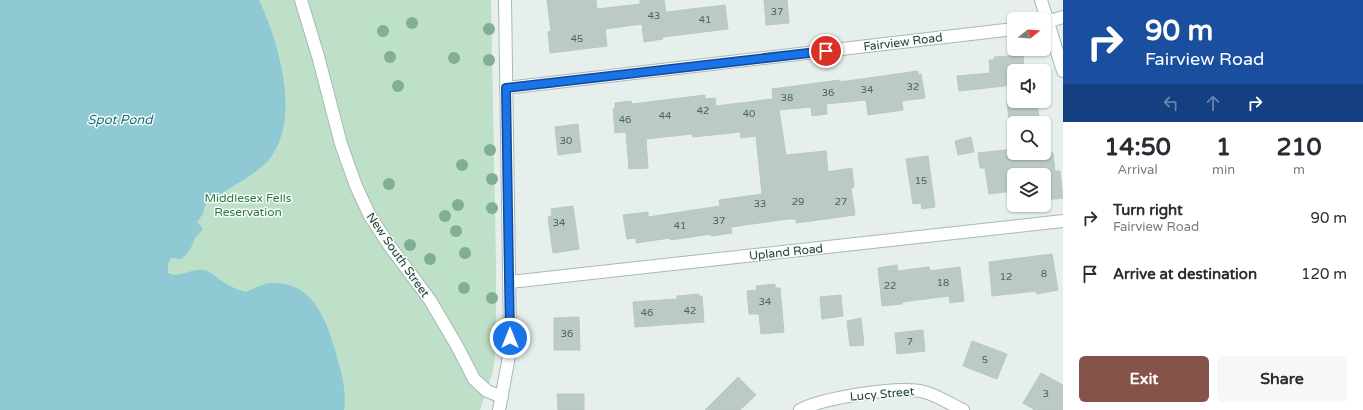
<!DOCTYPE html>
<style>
:root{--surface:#fff;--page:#f7f7f7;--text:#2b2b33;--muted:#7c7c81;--accent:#855347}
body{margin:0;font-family:"Varela Round",sans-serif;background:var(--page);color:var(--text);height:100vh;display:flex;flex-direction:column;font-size:15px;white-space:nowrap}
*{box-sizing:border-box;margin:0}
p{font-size:13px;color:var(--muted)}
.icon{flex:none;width:22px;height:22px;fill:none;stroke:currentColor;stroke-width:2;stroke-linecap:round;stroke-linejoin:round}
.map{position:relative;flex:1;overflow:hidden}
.panel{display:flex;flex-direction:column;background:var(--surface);width:300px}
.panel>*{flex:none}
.banner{background:#1a4fa0;color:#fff;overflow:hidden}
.needle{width:26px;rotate:73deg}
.tools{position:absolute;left:1007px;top:12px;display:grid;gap:8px}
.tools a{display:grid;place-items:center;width:44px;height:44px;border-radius:6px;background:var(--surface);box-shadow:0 1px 3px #0004;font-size:20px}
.pin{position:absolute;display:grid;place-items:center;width:34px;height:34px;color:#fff;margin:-17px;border:2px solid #fff;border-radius:50%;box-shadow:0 1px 4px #0007}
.me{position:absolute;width:44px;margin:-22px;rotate:0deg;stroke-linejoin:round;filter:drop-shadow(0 0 3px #0008)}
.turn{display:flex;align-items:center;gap:14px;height:84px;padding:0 16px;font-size:18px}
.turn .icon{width:52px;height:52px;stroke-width:2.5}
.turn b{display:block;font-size:28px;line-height:34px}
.lanes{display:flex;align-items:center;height:38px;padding:0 16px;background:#0003;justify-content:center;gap:20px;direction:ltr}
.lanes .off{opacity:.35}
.eta{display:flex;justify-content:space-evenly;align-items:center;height:68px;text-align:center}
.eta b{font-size:24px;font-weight:800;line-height:28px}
.action{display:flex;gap:8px;margin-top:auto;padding:8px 16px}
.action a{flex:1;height:46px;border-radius:6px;background:var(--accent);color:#fff;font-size:16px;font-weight:800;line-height:46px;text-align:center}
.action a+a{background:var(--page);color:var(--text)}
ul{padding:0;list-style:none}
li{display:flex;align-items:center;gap:12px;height:56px;padding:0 16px}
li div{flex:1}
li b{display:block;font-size:15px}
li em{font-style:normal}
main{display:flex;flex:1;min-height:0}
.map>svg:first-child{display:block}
.green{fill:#bfe0c8}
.water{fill:#8ec9d4}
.building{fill:#bbcac4;stroke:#b8c9c2}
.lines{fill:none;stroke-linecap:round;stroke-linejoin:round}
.street-casing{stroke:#a8b8b2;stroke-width:14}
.secondary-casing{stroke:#a4bbb3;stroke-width:14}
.street{stroke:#fff;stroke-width:12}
.secondary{stroke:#fff;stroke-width:12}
.tree{fill:#80af93}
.route-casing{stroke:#114b97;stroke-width:10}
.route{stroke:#1a73e8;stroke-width:7}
.labels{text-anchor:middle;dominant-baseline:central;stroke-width:3;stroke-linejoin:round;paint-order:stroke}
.number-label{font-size:10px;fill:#4a645c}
.street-label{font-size:12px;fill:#24423a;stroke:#f7fbf9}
.park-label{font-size:12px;fill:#2d7a4b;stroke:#f7fbf9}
.water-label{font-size:13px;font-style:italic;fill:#1c6f80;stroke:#f7fbf9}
</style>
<main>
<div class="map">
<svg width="1063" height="410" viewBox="0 0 1063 410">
<rect width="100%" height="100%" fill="#e6efeb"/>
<path class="green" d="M 0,0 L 491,0 L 496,263 L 496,347 L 493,371 L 480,410 L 0,410 Z"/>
<path class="water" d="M 0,0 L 259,0 C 279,43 303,122 267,162 C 249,180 223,189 205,206 L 203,214 L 197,222 L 203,229 L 195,238 L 192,246 L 185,256 L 181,259 L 171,258 L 168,264 L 168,273 C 179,279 191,268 204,270 C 213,272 220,281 228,285 C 233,288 240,290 246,292 C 253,289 264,283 272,283 C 314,282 326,320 336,353 C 341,371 347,391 344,410 L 0,410 Z"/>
<path class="building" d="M 547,0 L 596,0 L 597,9 L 640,4 L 640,0 L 664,0 L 666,12 L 725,5 L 728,29 L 662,37 L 663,39 L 644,42 L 642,24 L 605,29 L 607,46 L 550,53 L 548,32 L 551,31 Z
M 764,0 L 787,0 L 789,23 L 766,25 Z
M 1023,55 L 1024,71 L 1014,71 L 1014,85 L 959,91 L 957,76 L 990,73 L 989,60 L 994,60 L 994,57 Z
M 918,71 L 918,75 L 921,74 L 925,98 L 902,101 L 903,110 L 868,115 L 866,100 L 826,104 L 827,114 L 812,116 L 811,107 L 779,110 L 786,155 L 826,151 L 828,172 L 852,168 L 854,187 L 851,188 L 855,215 L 796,223 L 796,219 L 788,219 L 731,227 L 732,233 L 711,236 L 711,234 L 671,240 L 670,238 L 636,243 L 636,238 L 627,239 L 623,215 L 648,212 L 648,217 L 720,206 L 719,200 L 762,194 L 756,136 L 741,138 L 740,132 L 693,137 L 692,134 L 646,139 L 648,168 L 629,169 L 626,132 L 615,133 L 613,109 L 615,109 L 615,103 L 631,101 L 632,104 L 705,95 L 705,99 L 715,98 L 716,106 L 773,99 L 772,89 L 840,80 L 840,82 Z
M 1007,101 L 1037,101 L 1039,118 L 1009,121 Z
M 578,124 L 581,152 L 558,155 L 555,127 Z
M 971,137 L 974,152 L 958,155 L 955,141 Z
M 1014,149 L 1014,153 L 1053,153 L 1055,171 L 1060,171 L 1063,198 L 1046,200 L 1046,195 L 1044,196 L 1044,175 L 1014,175 L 1014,191 L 989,194 L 985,168 L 980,168 L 978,153 Z
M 928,156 L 935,207 L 922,209 L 921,203 L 913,204 L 906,159 Z
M 573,206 L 579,249 L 553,253 L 548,217 L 552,216 L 551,209 Z
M 1052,254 L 1058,290 L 1037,294 L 1036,291 L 992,296 L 989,262 Z
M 897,265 L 898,271 L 929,267 L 930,271 L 960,267 L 964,301 L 950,303 L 949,296 L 902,302 L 902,304 L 882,306 L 878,268 Z
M 775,284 L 775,288 L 780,288 L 784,332 L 761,334 L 759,314 L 749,314 L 747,291 L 757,290 L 756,286 Z
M 699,294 L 699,297 L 702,296 L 704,322 L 635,327 L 633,302 L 677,299 L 677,296 Z
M 841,295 L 843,316 L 822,319 L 820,297 Z
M 579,317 L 580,350 L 554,350 L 554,318 Z
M 861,318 L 864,345 L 850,346 L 847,321 Z
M 923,330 L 925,351 L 897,354 L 895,333 Z
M 972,341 L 1007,354 L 997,379 L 963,366 Z
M 1041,373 L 1063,385 L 1063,410 L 1035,410 L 1023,403 Z
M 738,377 L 756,395 L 740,410 L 705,410 Z
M 557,394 L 584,394 L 584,410 L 558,410 Z"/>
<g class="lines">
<defs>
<path id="street" d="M 301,0 L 318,56 L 341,144 L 356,186 L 370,216 L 389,245 L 430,300 L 457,346 L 474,379 L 487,391 L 502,397
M 1041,0 L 1063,71
M 1044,23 L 1063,17
M 506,88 L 1014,29
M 510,282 L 1063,221
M 800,410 C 822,398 900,385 924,392 C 937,395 950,404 963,410"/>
<path id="secondary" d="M 499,410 L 508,362 L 510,338 L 505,0"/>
</defs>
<use href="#street" class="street-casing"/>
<use href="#secondary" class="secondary-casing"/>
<use href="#street" class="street"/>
<use href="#secondary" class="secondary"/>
</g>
<g class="tree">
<circle cx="412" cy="23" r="6"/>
<circle cx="489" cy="29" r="6"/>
<circle cx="383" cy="31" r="6"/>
<circle cx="390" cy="57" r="6"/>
<circle cx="454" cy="58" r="6"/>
<circle cx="489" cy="60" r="6"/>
<circle cx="398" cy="86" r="6"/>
<circle cx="490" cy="150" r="6"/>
<circle cx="462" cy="165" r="6"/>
<circle cx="492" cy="179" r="6"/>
<circle cx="389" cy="184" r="6"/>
<circle cx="458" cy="205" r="6"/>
<circle cx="492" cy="208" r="6"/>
<circle cx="445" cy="216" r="6"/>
<circle cx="456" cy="231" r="6"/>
<circle cx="410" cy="245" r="6"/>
<circle cx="465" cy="253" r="6"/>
<circle cx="430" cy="259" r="6"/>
<circle cx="464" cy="288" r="6"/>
<circle cx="492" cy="298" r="6"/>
</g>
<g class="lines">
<defs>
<path id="route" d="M 510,338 L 506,88 L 826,51"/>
</defs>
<use href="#route" class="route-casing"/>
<use href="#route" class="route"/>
</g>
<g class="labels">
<g class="number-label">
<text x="777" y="12">37</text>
<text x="654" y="16">43</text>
<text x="705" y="20">41</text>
<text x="577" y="39">45</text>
<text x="913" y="87">32</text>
<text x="867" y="90">34</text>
<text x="828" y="93">36</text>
<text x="787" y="98">38</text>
<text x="703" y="111">42</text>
<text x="749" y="114">40</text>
<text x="665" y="116">44</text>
<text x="625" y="120">46</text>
<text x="566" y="141">30</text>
<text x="921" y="181">15</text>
<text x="798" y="202">29</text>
<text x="841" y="202">27</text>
<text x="760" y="204">33</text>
<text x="719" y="221">37</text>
<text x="559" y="223">34</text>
<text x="680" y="226">41</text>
<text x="1044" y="274">8</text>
<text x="1006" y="277">12</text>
<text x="943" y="283">18</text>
<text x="890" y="286">22</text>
<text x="765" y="302">34</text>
<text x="690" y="311">42</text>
<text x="647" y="313">46</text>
<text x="567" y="334">36</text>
<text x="910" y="342">7</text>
<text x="985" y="360">5</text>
<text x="1046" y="394">3</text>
</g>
<g class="street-label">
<text transform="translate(903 42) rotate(-7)">Fairview Road</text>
<text transform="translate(786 252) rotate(-6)">Upland Road</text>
<text transform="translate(398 255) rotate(55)">New South Street</text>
<text transform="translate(882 394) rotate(-5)">Lucy Street</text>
</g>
<g class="park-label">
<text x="248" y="198">Middlesex Fells<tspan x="248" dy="14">Reservation</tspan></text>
</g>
<g class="water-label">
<text x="120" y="120">Spot Pond</text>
</g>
</g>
</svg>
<div class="tools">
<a><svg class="needle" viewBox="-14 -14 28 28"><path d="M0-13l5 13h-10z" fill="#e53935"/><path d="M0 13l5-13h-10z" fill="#7c7c81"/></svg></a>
<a><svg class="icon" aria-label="sound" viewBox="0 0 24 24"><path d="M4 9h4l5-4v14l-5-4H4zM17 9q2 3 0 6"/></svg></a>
<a><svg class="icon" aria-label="search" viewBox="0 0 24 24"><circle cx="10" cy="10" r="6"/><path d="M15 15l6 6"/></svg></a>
<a><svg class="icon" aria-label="layers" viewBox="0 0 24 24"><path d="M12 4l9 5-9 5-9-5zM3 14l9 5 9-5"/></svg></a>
</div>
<div class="pin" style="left:826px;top:51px;background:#d93025"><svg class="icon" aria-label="arrive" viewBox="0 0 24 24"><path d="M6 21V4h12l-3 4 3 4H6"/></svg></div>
<svg class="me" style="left:510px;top:338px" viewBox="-20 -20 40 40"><circle r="17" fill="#1a73e8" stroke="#fff" stroke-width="3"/><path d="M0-11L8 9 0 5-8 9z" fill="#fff"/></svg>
</div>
<section class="panel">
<div class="banner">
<div class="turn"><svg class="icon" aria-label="right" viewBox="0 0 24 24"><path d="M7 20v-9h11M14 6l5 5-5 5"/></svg><div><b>90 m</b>Fairview Road</div></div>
<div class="lanes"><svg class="icon off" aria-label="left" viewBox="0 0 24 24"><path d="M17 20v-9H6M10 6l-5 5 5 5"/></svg><svg class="icon off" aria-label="ahead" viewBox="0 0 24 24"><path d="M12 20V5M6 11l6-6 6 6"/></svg><svg class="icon" aria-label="right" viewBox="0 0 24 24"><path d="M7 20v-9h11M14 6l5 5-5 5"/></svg></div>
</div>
<div class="eta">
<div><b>14:50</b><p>Arrival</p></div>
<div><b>1</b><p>min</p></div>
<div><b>210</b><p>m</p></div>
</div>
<ul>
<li><svg class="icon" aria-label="right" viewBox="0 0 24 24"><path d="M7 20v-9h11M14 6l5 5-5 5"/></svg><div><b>Turn right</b><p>Fairview Road</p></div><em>90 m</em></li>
<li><svg class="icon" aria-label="arrive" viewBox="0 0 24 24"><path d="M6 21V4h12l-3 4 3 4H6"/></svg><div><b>Arrive at destination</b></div><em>120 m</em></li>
</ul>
<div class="action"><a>Exit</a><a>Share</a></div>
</section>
</main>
